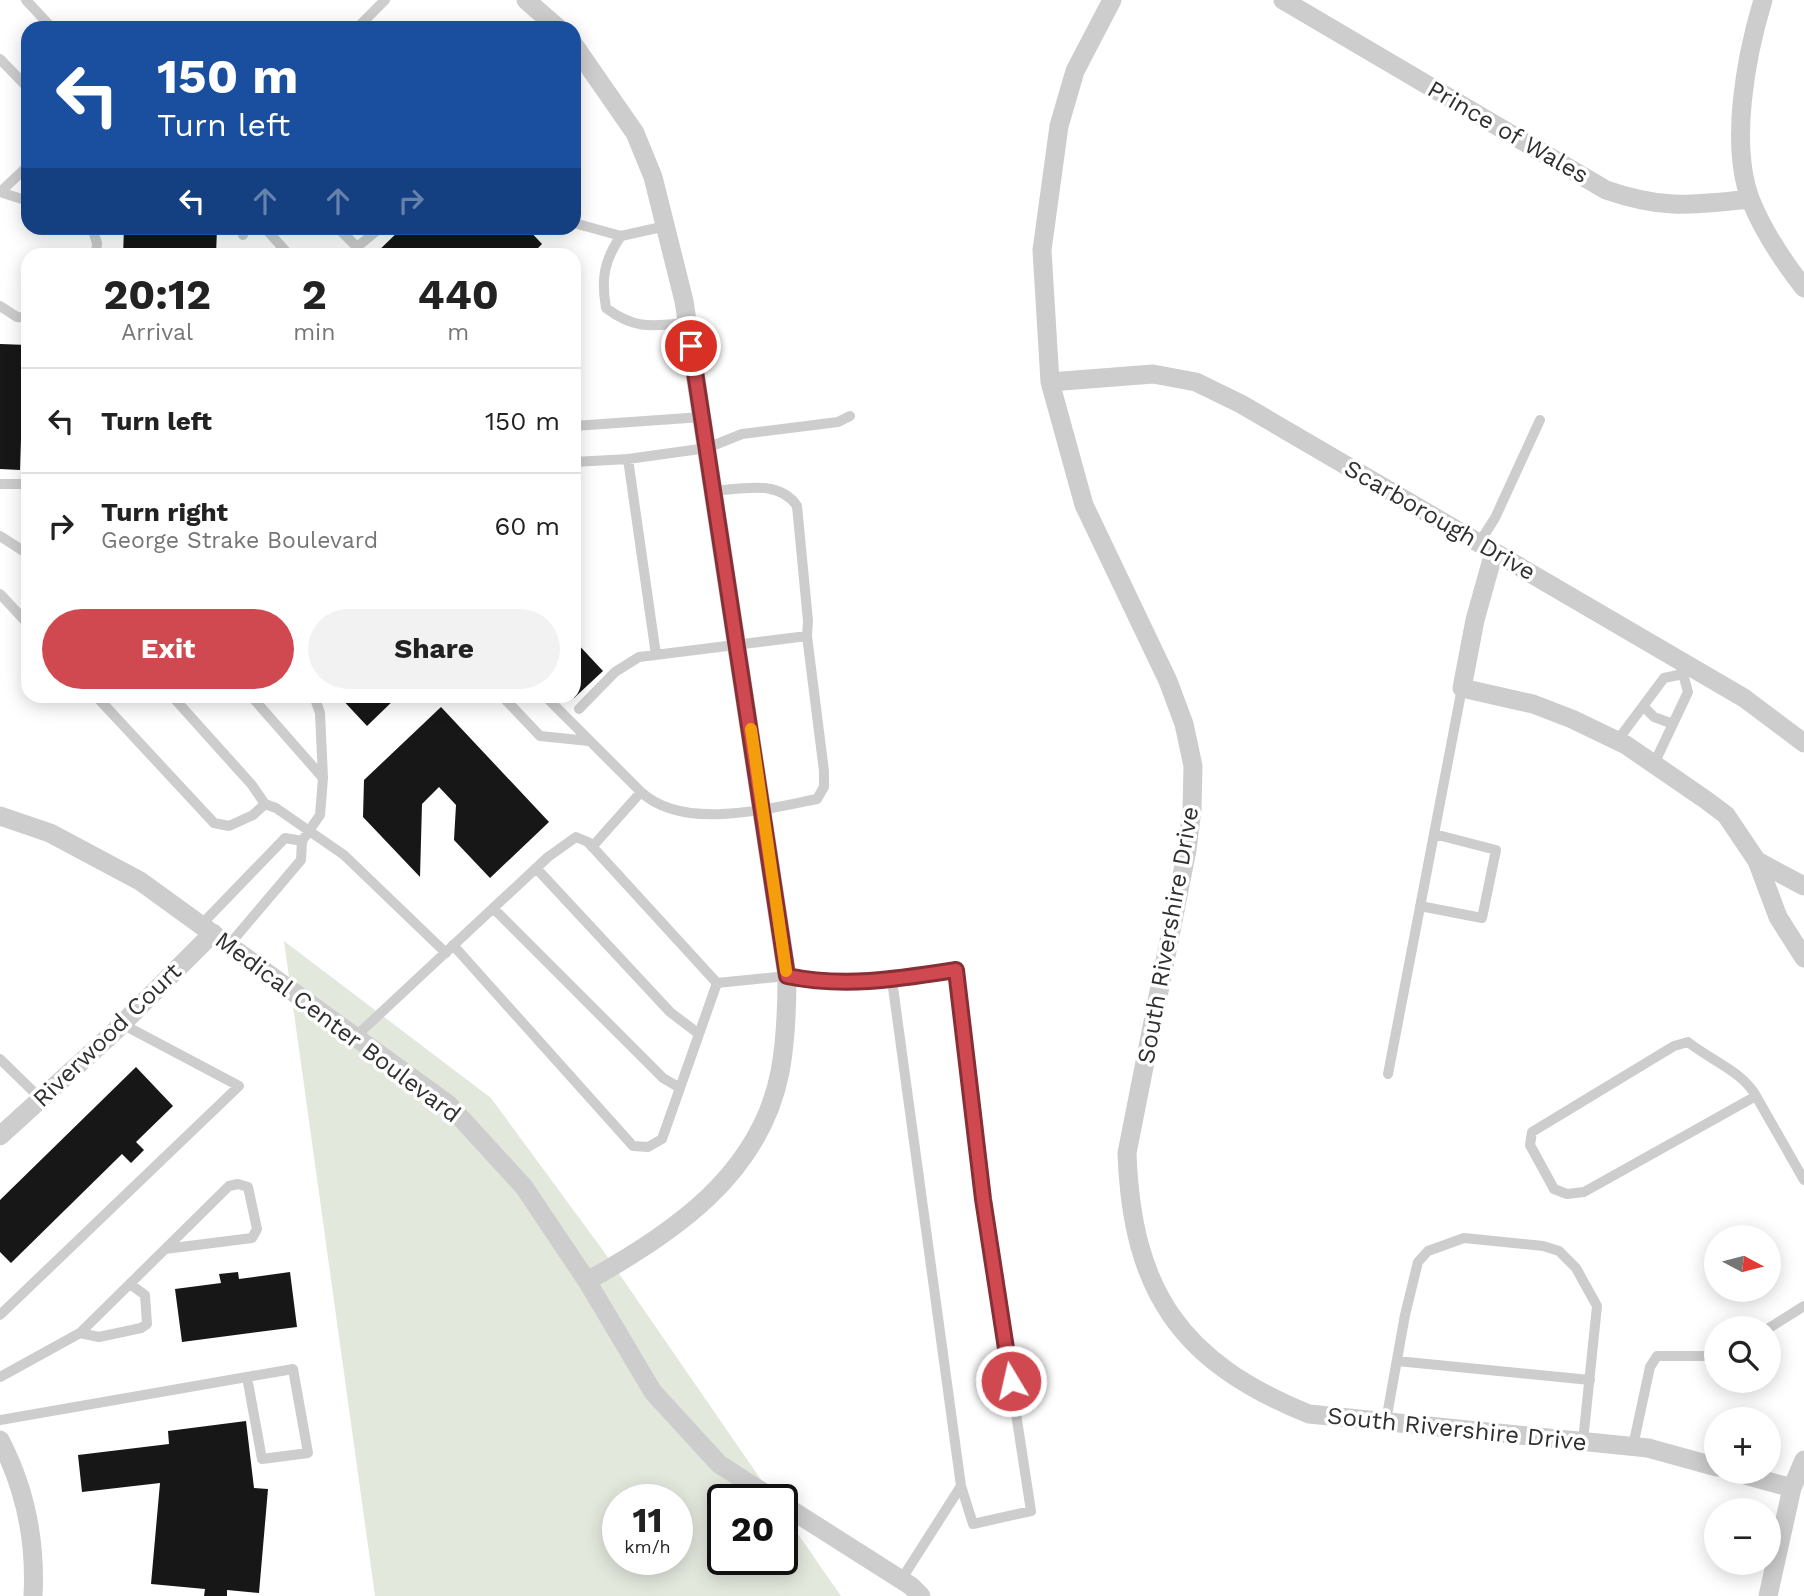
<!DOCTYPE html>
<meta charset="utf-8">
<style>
:root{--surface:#fff;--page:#f2f2f2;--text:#222;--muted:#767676;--line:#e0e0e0;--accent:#d04951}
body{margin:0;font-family:"Work Sans",sans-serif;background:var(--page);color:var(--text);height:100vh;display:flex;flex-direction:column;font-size:26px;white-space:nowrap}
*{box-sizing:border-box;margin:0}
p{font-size:23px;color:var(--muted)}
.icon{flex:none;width:38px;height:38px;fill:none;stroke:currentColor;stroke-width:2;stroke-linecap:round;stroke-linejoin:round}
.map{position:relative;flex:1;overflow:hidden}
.drawer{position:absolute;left:21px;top:248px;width:560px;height:455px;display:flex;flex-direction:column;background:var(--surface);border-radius:21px;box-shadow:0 4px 18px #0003}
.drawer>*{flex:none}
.banner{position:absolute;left:21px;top:21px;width:560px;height:214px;border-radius:21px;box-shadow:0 4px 18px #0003;background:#1a4fa0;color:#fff;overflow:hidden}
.needle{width:46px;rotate:97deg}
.fabs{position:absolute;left:1704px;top:1225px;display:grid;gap:14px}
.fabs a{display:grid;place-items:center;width:77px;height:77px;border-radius:50%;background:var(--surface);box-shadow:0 4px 18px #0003;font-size:35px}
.speed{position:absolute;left:602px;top:1484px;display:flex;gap:14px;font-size:35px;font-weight:700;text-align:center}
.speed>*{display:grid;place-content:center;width:91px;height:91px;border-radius:50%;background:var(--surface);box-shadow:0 4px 18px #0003;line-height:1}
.speed small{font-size:18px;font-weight:400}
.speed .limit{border:4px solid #111;border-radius:10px;background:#fff;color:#111}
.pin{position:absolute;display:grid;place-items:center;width:60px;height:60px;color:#fff;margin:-30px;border:4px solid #fff;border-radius:50%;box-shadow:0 2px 7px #0007}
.me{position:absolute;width:77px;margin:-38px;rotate:351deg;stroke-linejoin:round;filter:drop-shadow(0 0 5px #0008)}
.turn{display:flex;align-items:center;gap:24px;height:147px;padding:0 21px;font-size:32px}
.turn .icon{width:91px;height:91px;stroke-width:2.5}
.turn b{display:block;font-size:49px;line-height:60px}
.lanes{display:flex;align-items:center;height:66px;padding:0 21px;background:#0003;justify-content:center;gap:35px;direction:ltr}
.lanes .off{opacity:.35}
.eta{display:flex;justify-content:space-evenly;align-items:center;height:119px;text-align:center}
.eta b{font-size:42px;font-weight:700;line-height:49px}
.cta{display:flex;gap:14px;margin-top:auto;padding:14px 21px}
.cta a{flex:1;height:80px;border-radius:42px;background:var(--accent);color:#fff;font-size:28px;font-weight:700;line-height:80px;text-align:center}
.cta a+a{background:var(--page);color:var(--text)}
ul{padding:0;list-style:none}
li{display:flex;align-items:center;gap:21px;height:105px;padding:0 21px;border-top:2px solid var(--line)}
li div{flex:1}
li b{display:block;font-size:26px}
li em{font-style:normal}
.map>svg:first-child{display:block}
.green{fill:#e3e8dd;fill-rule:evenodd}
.building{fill:#171717}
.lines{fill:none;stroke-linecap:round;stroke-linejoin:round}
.service{stroke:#cdcdcd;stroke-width:10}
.minor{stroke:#cdcdcd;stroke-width:19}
.route-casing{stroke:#872f35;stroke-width:18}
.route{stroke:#d04951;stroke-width:12}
.slow{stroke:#f59e0b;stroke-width:12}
.labels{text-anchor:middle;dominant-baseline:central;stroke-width:7;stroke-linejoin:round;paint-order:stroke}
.street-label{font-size:24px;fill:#303030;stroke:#fff}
</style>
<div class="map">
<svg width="1804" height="1596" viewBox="0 0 1804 1596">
<rect width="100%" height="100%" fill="#fff"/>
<path class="green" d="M 284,941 L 491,1098 L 602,1249 L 775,1500 L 723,1500 L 723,1559 L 782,1559 L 782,1511 L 841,1596 L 375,1596 ZM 618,1500 L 677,1500 L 677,1559 L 618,1559 Z"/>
<path class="building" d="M 124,228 L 217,228 L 216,256 L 123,256 Z
M 402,228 L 527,228 L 542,244 L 530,256 L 373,256 Z
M 0,344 L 28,345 L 28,439 L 21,439 L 20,470 L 0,469 Z
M 574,640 L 603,671 L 574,698 Z
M 339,696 L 398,696 L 367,726 Z
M 441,707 L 549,822 L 490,878 L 454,840 L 456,805 L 439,787 L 422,804 L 420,877 L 363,817 L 364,780 Z
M 136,1067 L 173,1106 L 136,1142 L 144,1150 L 131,1163 L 122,1154 L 11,1263 L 0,1252 L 0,1200 Z
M 238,1272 L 239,1279 L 290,1272 L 297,1327 L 182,1342 L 175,1289 L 221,1283 L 219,1274 Z
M 246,1421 L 254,1488 L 268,1489 L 259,1593 L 227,1590 L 227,1596 L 204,1596 L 205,1589 L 151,1584 L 160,1483 L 82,1492 L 78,1455 L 169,1444 L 168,1431 Z"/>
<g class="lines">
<path class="service" d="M 26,0 L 52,28
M 357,28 L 385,0
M 0,59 L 28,88
M 0,192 L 28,166
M 0,192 L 28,201
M 574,223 L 621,236 L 666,226
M 92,228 L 97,243 L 96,256
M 265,228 L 290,256
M 338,228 L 357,247 L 380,228
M 243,235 L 245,228
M 621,236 C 604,260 601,279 606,308 C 635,330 653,326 687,323
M 0,306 L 17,317 L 28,318
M 574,426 L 702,417
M 628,459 L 656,655
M 574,462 L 628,459 L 707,448 L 742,434 L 838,422 L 850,416
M 0,484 L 28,484
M 713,491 C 742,489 779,479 797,506 L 808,621 L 807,636
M 0,536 L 28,554
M 1479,543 L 1495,518 L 1540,420
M 0,594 L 28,624
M 96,696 L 214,823 L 229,826 L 253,815 L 265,804 L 276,808 L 344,855 L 446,953
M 172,696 L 252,785 L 265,804
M 314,696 L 320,713 L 323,778
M 502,696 L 540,736 L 589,741
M 545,696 L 641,792
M 1643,706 L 1654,717 L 1673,724
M 579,709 L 615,672 L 639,657 L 807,636 L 824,771 L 824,787 L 817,799 C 766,809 683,831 641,792 L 592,847
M 1617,741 L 1664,678 L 1683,674
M 1654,764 L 1688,692 L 1683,674 L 1687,665
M 536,868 L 670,1012 L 699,1034
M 1420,906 L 1482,918 L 1496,850 L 1434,834
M 493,908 L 663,1078 L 680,1088
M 201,925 L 285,838 L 302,841
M 229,945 L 301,860 L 302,841 L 320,815 L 323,778 L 251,696
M 453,945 L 633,1146 L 648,1147 L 662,1139 L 717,983
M 892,980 L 961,1486
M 355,1037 L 548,857 L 576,837 L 588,842 L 717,983 L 787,976 L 813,981 L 871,984 L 956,970 L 983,1199 L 1031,1511 L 973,1524 L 961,1486 L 901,1580
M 0,1059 L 41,1099
M 1388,1074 L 1462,688
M 1756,1096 L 1584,1192 L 1567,1194 L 1554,1189 L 1530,1145 L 1532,1132 L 1674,1046 L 1688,1042 C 1710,1060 1742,1071 1756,1096 L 1804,1180
M 0,1315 L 239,1086 L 122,1024
M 1769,1328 L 1804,1306
M 80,1333 L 99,1337 L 141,1328 L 147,1324 L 145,1295 L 130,1284
M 1397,1361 L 1590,1380
M 0,1377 L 80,1333 L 229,1186 L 238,1184 L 248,1187 L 257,1229 L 252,1238 L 165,1249
M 0,1420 L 293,1369 L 308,1453 L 262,1459 L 247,1377
M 1386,1421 L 1405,1315 L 1418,1262 L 1428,1251 L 1464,1238 L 1543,1246 L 1559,1251 L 1576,1268 L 1597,1306 L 1583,1441
M 1633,1446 L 1650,1367 L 1657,1356 L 1717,1356"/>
<path class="minor" d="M 526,0 L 558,28
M 1112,0 L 1075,71 L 1059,126 L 1042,250 L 1050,382 L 1084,505 L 1168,681 L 1184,724 L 1193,766 L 1192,809 L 1187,850 L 1127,1153 C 1132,1291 1180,1362 1309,1414 L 1648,1448 L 1717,1467
M 1283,0 L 1606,190 C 1664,210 1691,205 1750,199
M 1763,0 C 1746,56 1729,145 1751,201 C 1764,233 1783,261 1804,288
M 574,45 L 635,133 L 653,177 L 684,301 L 787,976 C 787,1008 786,1040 780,1072 C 760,1175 672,1234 587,1281
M 1050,382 L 1153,374 L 1196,382 L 1241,404 L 1744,698 L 1804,743
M 1494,552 L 1475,620 L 1462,688 L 1533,704 L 1572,719 L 1626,745 L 1706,800 L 1726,815 L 1757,861 L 1778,917 L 1804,958
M 0,816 L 50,833 L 140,881 L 448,1104 L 524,1187 L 587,1281 L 653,1392 L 719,1464 L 775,1500
M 1757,861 L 1804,886
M 0,1136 L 112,1034 L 213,933
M 0,1440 C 26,1490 36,1540 33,1596
M 1734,1472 L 1792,1488
M 782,1504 L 911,1586 L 921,1596
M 1768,1596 L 1792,1488 L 1804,1460"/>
</g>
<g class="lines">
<defs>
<path id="route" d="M 691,346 L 787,976 C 845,988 898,979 956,970 L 983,1199 L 1011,1381"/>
</defs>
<use href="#route" class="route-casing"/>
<use href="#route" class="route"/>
<path class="slow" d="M 751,729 L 786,971"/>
</g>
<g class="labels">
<g class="street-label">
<text transform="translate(1508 132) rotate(30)">Prince of Wales</text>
<text transform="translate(1440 520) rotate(30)">Scarborough Drive</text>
<text transform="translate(1168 935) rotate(-80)">South Rivershire Drive</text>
<text transform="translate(338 1027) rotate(37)">Medical Center Boulevard</text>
<text transform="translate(107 1035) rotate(-44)">Riverwood Court</text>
<text transform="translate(1457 1429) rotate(6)">South Rivershire Drive</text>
</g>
</g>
</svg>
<div class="fabs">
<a><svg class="needle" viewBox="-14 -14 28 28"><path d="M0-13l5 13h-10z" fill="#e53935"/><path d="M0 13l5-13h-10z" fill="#767676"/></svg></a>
<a><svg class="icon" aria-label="search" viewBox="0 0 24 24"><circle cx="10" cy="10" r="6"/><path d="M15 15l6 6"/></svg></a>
<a>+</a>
<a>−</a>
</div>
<div class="speed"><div>11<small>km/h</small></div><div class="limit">20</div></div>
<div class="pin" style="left:691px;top:346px;background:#d93025"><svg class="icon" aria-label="arrive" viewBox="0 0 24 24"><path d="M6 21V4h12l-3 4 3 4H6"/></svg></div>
<svg class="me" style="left:1011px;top:1381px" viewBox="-20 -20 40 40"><circle r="17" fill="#d04951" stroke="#fff" stroke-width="3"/><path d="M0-11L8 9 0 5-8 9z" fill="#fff"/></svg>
<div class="banner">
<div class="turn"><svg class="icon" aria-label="left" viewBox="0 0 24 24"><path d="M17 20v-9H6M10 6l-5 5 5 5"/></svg><div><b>150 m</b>Turn left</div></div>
<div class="lanes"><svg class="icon" aria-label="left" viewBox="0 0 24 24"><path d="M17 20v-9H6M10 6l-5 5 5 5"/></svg><svg class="icon off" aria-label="ahead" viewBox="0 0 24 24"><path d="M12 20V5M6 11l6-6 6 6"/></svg><svg class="icon off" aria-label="ahead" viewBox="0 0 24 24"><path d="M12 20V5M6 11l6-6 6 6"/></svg><svg class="icon off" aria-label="right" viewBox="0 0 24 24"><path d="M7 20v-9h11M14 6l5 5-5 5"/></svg></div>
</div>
<section class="drawer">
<div class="eta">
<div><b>20:12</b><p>Arrival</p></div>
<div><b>2</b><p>min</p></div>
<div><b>440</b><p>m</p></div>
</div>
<ul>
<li><svg class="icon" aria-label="left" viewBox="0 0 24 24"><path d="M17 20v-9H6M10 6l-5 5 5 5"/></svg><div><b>Turn left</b></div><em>150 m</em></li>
<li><svg class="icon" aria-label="right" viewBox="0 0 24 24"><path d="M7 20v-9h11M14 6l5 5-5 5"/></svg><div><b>Turn right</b><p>George Strake Boulevard</p></div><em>60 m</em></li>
</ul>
<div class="cta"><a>Exit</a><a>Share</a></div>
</section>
</div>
